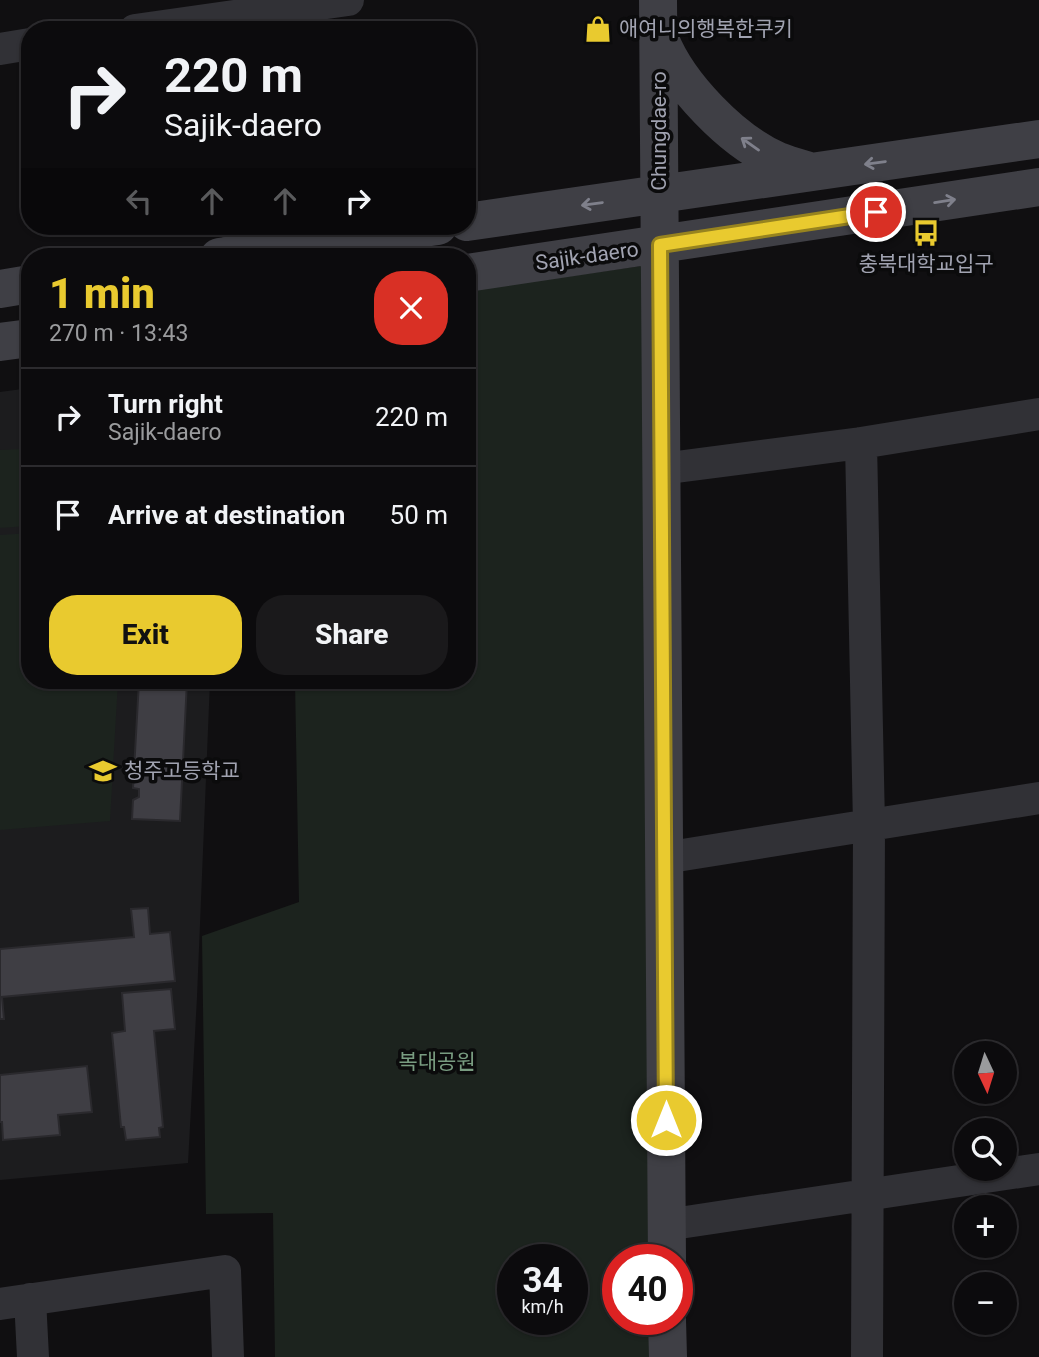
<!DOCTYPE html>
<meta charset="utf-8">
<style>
:root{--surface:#0c0b0d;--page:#1a191b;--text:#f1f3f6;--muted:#9a9b9d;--line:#2c2b2e;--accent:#e9ca2f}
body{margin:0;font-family:Roboto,"Noto Sans KR",sans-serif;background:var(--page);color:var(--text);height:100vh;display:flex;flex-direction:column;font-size:26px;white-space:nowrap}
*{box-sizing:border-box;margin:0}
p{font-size:23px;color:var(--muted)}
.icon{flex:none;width:38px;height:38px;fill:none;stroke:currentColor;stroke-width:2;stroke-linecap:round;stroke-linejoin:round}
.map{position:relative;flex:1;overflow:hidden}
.sheet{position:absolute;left:21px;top:248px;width:455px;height:441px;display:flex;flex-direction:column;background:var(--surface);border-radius:28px;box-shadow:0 2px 5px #0004,0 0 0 2px var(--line)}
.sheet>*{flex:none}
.hud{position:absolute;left:21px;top:21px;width:455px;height:214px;border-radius:28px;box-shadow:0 2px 5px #0004,0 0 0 2px var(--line);background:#0c0b0d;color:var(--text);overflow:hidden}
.needle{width:46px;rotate:176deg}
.controls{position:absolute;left:954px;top:1041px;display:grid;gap:14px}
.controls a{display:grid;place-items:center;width:63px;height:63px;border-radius:50%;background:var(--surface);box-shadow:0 2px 5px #0004,0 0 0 2px var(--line);font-size:35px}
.speed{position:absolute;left:497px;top:1244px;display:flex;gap:14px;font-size:35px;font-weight:700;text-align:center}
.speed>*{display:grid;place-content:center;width:91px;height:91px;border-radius:50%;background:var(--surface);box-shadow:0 2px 5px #0004,0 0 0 2px var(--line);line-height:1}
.speed small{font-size:18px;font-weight:400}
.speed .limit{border:10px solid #d22;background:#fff;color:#111}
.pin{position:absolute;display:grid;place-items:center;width:60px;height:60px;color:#fff;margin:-30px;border:4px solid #fff;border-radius:50%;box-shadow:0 2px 7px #0007}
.me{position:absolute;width:77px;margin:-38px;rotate:0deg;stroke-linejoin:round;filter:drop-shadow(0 0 5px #0008)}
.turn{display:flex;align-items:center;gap:24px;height:147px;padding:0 28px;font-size:32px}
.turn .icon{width:91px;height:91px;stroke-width:2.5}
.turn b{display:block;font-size:49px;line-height:60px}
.lanes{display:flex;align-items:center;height:66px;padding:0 28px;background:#0003;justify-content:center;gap:35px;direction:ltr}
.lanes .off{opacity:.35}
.round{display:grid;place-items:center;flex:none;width:74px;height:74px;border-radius:28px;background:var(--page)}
.overview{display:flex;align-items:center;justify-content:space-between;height:119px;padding:0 28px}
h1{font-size:42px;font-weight:800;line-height:52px;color:var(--accent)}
.cta{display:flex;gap:14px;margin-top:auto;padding:14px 28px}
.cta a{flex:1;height:80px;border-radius:28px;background:var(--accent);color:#111;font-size:28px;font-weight:800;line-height:80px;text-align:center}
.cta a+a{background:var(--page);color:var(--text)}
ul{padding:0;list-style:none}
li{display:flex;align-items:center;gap:21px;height:98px;padding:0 28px;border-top:2px solid var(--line)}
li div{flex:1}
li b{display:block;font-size:26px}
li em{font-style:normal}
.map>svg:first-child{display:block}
.built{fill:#1c1c1e}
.green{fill:#1c231e;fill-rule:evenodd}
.building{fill:#3f3e44;stroke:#2a292d;stroke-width:2}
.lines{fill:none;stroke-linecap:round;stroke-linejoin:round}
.street{stroke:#313136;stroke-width:32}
.secondary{stroke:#3f3f45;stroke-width:38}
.oneway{stroke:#7f808b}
.route-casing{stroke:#97831f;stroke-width:18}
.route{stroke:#e9ca2f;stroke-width:12}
.labels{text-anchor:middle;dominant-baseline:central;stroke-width:7;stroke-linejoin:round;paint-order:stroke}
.poi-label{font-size:21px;fill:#a1a3b1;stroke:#0b0b0c;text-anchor:start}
.street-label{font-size:21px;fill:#a1a3b1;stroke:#0b0b0c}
.park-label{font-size:21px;fill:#799c81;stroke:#0b0b0c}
</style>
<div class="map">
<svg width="1039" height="1357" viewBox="0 0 1039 1357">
<rect width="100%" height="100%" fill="#100f11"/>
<path class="built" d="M 30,388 L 30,681 L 210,681 L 197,997 L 188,1163 L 0,1180 L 0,392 Z"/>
<path class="green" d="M 648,265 L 650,1260 L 618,1260 L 618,1320 L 650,1320 L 650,1357 L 275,1357 L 273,1213 L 206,1214 L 202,936 L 299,902 L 295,681 L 467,681 L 467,291 ZM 513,1260 L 572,1260 L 572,1320 L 513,1320 Z
M 23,449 L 29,526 L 0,528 L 0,450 Z
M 30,533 L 30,681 L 118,681 L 110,821 L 0,830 L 0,535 Z"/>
<path class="building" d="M 139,681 L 187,681 L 180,821 L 132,819 L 133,800 L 139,797 L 139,789 L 133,788 Z
M 148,908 L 150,934 L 170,932 L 175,981 L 2,997 L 4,1019 L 0,1019 L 0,949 L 134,937 L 131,909 Z
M 171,989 L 175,1029 L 154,1031 L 163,1127 L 159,1128 L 160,1137 L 126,1140 L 124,1127 L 121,1127 L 112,1033 L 125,1031 L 122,993 Z
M 87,1066 L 92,1112 L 58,1115 L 60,1135 L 3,1140 L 2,1122 L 0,1122 L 0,1075 Z"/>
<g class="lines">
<path class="street" d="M 135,30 L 348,0
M 0,49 L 30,44
M 238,226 L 239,254
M 861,443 L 869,825 L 867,1357
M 661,469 L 861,443 L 1039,414
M 664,858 L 1039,798
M 666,1225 L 1039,1169
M 30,1299 L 33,1357
M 0,1304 L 225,1271 L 228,1357"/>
<path class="secondary" d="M 658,0 L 667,1260
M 660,39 C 678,85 732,141 778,161 C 788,165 799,168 809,171
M 467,222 L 1039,139
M 219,257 L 438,226
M 467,273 L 1039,187
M 0,289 L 30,284
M 0,342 L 30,338
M 667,1320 L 668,1357"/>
</g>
<defs><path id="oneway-shaft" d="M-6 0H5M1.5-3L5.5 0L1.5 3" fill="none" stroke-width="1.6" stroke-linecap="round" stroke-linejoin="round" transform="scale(1.75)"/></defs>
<g class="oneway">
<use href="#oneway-shaft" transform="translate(750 144) rotate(-145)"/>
<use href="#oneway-shaft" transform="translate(875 163) rotate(172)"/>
<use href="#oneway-shaft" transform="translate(945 201) rotate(-9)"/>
<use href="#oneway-shaft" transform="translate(592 204) rotate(172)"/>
</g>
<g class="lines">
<defs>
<path id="route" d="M 666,1120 L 660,245 L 876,212"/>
</defs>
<use href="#route" class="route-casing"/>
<use href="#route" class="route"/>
</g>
<defs>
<symbol id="shop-bare" viewBox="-9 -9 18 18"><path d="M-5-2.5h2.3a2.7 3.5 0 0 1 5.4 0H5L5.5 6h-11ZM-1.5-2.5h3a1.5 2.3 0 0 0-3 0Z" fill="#e9ca2f" stroke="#0b0b0c" stroke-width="2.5" paint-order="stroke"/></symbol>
<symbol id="bus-bare" viewBox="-9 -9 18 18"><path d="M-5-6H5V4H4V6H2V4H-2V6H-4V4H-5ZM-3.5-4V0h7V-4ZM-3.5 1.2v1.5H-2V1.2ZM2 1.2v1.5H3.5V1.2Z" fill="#e9ca2f" stroke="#0b0b0c" stroke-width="2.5" paint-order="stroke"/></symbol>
<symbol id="school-bare" viewBox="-9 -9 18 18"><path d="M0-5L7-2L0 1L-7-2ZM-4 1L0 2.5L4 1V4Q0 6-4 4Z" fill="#e9ca2f" stroke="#0b0b0c" stroke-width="2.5" paint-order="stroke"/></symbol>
</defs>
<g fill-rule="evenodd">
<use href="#shop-bare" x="579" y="10" width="38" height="38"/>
<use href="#bus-bare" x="907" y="214" width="38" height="38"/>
<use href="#school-bare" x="84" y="752" width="38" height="38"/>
</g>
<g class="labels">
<g class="poi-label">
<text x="619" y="29">애여니의행복한쿠키</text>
<text x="926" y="264" text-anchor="middle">충북대학교입구</text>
<text x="124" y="771">청주고등학교</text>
</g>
<g class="street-label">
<text transform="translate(659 131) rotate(-90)">Chungdae-ro</text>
<text transform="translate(587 256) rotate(-8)">Sajik-daero</text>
</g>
<g class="park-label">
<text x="437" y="1062">복대공원</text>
</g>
</g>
</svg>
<div class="controls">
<a><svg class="needle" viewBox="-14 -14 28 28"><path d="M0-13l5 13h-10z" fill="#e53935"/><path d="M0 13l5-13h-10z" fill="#9a9b9d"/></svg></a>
<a><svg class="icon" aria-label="search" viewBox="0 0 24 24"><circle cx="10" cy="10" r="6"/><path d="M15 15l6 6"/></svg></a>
<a>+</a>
<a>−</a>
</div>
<div class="speed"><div>34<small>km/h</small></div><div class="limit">40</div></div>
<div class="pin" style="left:876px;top:212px;background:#d93025"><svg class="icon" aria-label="arrive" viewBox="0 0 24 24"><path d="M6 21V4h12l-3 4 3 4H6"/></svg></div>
<svg class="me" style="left:666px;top:1120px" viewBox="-20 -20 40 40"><circle r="17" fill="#e9ca2f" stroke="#fff" stroke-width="3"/><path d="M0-11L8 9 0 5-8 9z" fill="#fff"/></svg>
<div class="hud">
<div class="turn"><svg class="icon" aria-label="right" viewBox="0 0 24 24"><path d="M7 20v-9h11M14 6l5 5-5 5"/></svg><div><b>220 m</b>Sajik-daero</div></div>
<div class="lanes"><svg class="icon off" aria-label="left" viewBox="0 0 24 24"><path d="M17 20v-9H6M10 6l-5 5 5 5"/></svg><svg class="icon off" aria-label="ahead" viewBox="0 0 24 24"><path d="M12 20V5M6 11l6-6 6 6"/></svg><svg class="icon off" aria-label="ahead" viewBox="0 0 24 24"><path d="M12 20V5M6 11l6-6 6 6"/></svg><svg class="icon" aria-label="right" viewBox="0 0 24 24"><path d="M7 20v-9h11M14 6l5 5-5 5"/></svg></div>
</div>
<section class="sheet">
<div class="overview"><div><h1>1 min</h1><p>270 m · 13:43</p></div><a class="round" style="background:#d93025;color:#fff"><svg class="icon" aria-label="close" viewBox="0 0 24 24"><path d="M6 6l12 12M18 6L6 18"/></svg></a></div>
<ul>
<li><svg class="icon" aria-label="right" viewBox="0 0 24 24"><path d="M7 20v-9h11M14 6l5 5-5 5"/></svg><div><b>Turn right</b><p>Sajik-daero</p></div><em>220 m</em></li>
<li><svg class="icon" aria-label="arrive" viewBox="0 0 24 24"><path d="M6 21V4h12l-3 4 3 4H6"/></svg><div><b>Arrive at destination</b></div><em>50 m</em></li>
</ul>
<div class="cta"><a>Exit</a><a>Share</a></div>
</section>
</div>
